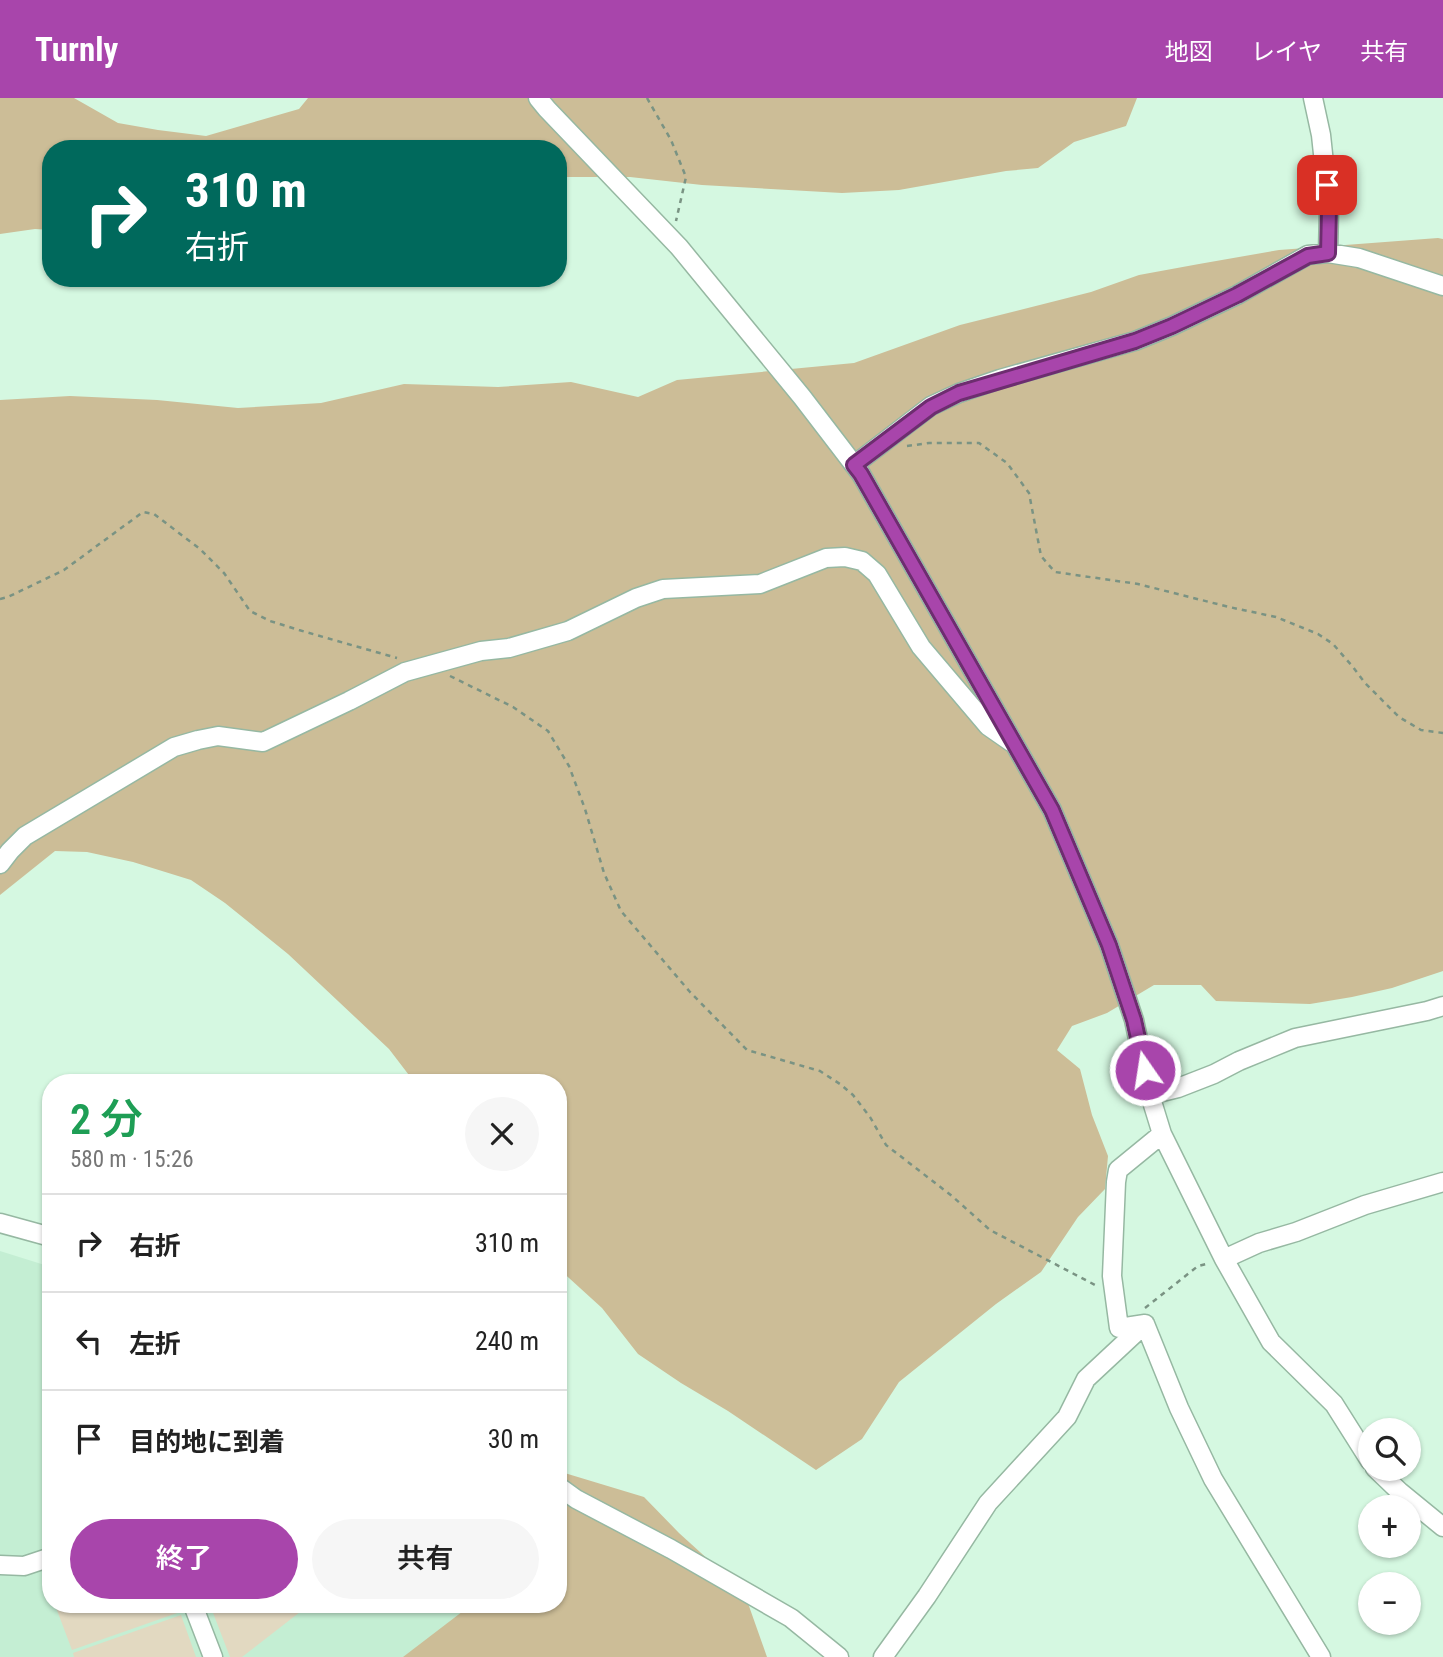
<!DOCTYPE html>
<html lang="ja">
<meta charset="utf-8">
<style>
:root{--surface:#fff;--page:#f6f6f6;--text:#222;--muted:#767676;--line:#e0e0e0;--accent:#a845ab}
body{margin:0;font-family:"Roboto Condensed","Noto Sans JP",sans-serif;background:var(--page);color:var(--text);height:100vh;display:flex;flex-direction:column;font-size:26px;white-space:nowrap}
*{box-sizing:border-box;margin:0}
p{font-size:23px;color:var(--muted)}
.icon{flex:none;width:38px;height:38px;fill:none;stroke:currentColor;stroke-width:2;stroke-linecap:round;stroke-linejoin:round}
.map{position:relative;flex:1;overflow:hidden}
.panel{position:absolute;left:42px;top:976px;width:525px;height:539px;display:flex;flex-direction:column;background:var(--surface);border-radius:28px;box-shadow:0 2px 5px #0004}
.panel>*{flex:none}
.banner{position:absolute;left:42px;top:42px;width:525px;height:147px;border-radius:28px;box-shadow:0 2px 5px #0004;background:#00695c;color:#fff;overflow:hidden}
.tools{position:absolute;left:1358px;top:1320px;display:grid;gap:14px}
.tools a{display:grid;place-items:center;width:63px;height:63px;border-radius:50%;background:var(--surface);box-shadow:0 2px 5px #0004;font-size:35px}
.pin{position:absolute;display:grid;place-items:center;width:60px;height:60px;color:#fff;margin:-30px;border-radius:14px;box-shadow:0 4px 10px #0006}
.me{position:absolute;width:77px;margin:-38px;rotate:347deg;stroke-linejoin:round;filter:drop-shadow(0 0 5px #0008)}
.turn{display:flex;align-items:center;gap:24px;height:147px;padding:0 28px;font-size:32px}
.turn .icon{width:91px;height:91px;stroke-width:2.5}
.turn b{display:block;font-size:49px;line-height:60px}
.round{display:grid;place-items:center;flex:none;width:74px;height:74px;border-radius:37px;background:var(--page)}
.headline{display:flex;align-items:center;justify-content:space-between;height:119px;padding:0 28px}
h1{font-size:42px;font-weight:600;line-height:52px;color:#1e9e55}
.button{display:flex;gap:14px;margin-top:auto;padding:14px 28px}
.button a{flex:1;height:80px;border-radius:42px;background:var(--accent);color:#fff;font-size:28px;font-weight:600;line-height:80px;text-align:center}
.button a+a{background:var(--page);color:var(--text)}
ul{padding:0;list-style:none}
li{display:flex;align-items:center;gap:21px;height:98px;padding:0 28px;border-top:2px solid var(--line)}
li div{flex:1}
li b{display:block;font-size:26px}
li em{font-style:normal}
header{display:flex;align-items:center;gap:42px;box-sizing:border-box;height:98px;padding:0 35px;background:var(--accent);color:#fff}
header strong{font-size:33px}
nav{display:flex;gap:38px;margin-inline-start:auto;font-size:24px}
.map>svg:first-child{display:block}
.built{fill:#c4eed3}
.green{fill:#e2d9c1}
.forest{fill:#ccbd97}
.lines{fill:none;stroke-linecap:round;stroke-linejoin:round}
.minor-casing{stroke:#96b8a2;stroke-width:21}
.path{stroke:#7a9383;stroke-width:2.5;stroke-dasharray:5 5;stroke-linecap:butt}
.minor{stroke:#fff;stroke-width:18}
.route-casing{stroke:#6d2d6f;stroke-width:18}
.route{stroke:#a845ab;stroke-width:12}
</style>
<header>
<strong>Turnly</strong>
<nav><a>地図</a><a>レイヤ</a><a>共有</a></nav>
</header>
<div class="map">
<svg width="1443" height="1559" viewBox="0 0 1443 1559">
<rect width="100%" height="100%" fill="#d5f8e1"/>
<path class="built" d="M 0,1153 L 51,1169 L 51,1507 L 502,1507 L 530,1559 L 0,1559 Z"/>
<path class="green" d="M 55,1507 L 177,1507 L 180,1514 L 72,1552 Z
M 210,1507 L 309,1507 L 242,1559 L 230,1559 Z
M 181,1517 L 196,1559 L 74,1559 L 73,1555 Z"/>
<path class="forest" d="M 0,0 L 74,0 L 118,25 L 158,32 L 206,38 L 299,11 L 308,0 L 1137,0 L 1126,28 L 1074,44 L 1038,70 L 1006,73 L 899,92 L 842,95 L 702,87 L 630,79 L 558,79 L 558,51 L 51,51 L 51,132 L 35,131 L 0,136 Z
M 1438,140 L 1443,141 L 1443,873 L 1392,890 L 1352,899 L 1310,906 L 1216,903 L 1201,887 L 1154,887 L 1107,915 L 1072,928 L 1057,952 L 1080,971 L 1092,1017 L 1108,1058 L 1105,1091 L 1078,1119 L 1041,1174 L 996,1206 L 899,1284 L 862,1341 L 816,1372 L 728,1313 L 681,1285 L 638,1256 L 602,1210 L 558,1170 L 558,985 L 415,985 L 389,951 L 288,856 L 225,805 L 191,782 L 133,764 L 87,754 L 55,753 L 0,797 L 0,302 L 70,298 L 157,302 L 238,310 L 321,305 L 404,286 L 498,289 L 571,284 L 638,299 L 677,282 L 854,265 L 960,227 L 1091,194 L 1139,177 L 1199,166 L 1279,152 Z
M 558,1373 L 644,1399 L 679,1435 L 744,1494 L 767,1559 L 403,1559 L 471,1507 L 558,1507 Z"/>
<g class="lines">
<defs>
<path id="minor" d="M 538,0 L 547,11 L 679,149 L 802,299 L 861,376 L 1052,712 L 1109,847 L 1134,922 L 1150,997 L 1162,1036 L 1224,1161 L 1271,1244 L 1334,1306 L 1370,1363
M 1313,0 L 1321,37 L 1329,112 L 1328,155
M 854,367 L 931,308 L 959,295 L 1000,281 L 1135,243 L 1172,228 L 1237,197 L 1308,157 L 1328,155 L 1359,160 L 1443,188
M 0,766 L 10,753 L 25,738 L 174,649 L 198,642 L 218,638 L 263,644 L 349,603 L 405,574 L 481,553 L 509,550 L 568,533 L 636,500 L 663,491 L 760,486 L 826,460 L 845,459 L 862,463 L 877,476 L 921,549 L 988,628 L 1011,644
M 1150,997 L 1178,990 L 1214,976 L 1239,963 L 1295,940 L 1427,913 L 1443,908
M 0,1125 L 51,1139
M 1224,1161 L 1259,1145 L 1296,1134 L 1365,1107 L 1443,1084
M 1145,1226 L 1179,1310 L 1213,1381 L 1321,1559
M 1145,1226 L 1119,1230 L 1112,1178 L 1116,1084 L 1118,1072 L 1162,1036
M 1375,1370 L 1400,1394 L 1443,1429
M 558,1388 L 576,1401 L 671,1451 L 791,1520 L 839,1559
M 0,1467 L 24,1468 L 51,1459
M 193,1507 L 213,1559
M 883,1559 L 927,1498 L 988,1405 L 1067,1319 L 1086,1281 L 1145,1226"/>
</defs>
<use href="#minor" class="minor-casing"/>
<path class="path" d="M 647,0 L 671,42 L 686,79 L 676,123
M 907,348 L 929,345 L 979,345 L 1007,365 L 1029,395 L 1041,458 L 1055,474 L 1138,486 L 1229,509 L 1276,519 L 1318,536 L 1333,546 L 1353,569 L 1365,585 L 1399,619 L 1421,632 L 1443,635
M 0,501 L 8,499 L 64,472 L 143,414 L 154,416 L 200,451 L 224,475 L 250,513 L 270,523 L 299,532 L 397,560
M 450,578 L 513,609 L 548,633 L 569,668 L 585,711 L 604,775 L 621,813 L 690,894 L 747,952 L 820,973 L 840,986 L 853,997 L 870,1019 L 886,1047 L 952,1098 L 990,1132 L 1097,1188
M 1145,1210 L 1198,1168 L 1210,1165"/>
<use href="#minor" class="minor"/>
</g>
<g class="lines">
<defs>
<path id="route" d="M 1145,972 L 1134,922 L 1109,847 L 1052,712 L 861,376 L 854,367 L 931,309 L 959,295 L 1135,243 L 1172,228 L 1237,197 L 1308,158 L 1328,155 L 1329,111 L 1327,87"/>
</defs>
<use href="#route" class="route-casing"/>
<use href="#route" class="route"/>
</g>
</svg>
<div class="tools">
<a><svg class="icon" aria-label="search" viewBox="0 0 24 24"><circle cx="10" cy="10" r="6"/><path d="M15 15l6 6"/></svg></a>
<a>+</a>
<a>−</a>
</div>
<div class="pin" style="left:1327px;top:87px;background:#d93025"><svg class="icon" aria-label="arrive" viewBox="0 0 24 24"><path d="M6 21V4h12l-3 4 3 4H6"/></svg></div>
<svg class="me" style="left:1145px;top:972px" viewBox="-20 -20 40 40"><circle r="17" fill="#a845ab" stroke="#fff" stroke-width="3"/><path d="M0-11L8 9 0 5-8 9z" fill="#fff"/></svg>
<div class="banner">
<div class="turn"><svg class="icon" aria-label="right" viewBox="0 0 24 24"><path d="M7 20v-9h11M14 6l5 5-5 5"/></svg><div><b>310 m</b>右折</div></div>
</div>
<section class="panel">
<div class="headline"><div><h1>2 分</h1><p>580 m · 15:26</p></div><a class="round"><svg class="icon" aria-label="close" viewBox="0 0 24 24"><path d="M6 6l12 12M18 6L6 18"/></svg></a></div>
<ul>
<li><svg class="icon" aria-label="right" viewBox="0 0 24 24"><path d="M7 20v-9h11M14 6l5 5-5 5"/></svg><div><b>右折</b></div><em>310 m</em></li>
<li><svg class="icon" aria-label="left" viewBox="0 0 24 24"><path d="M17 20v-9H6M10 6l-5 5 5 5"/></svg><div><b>左折</b></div><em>240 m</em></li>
<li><svg class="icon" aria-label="arrive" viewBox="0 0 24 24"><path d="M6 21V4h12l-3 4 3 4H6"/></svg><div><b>目的地に到着</b></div><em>30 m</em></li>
</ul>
<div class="button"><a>終了</a><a>共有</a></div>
</section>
</div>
